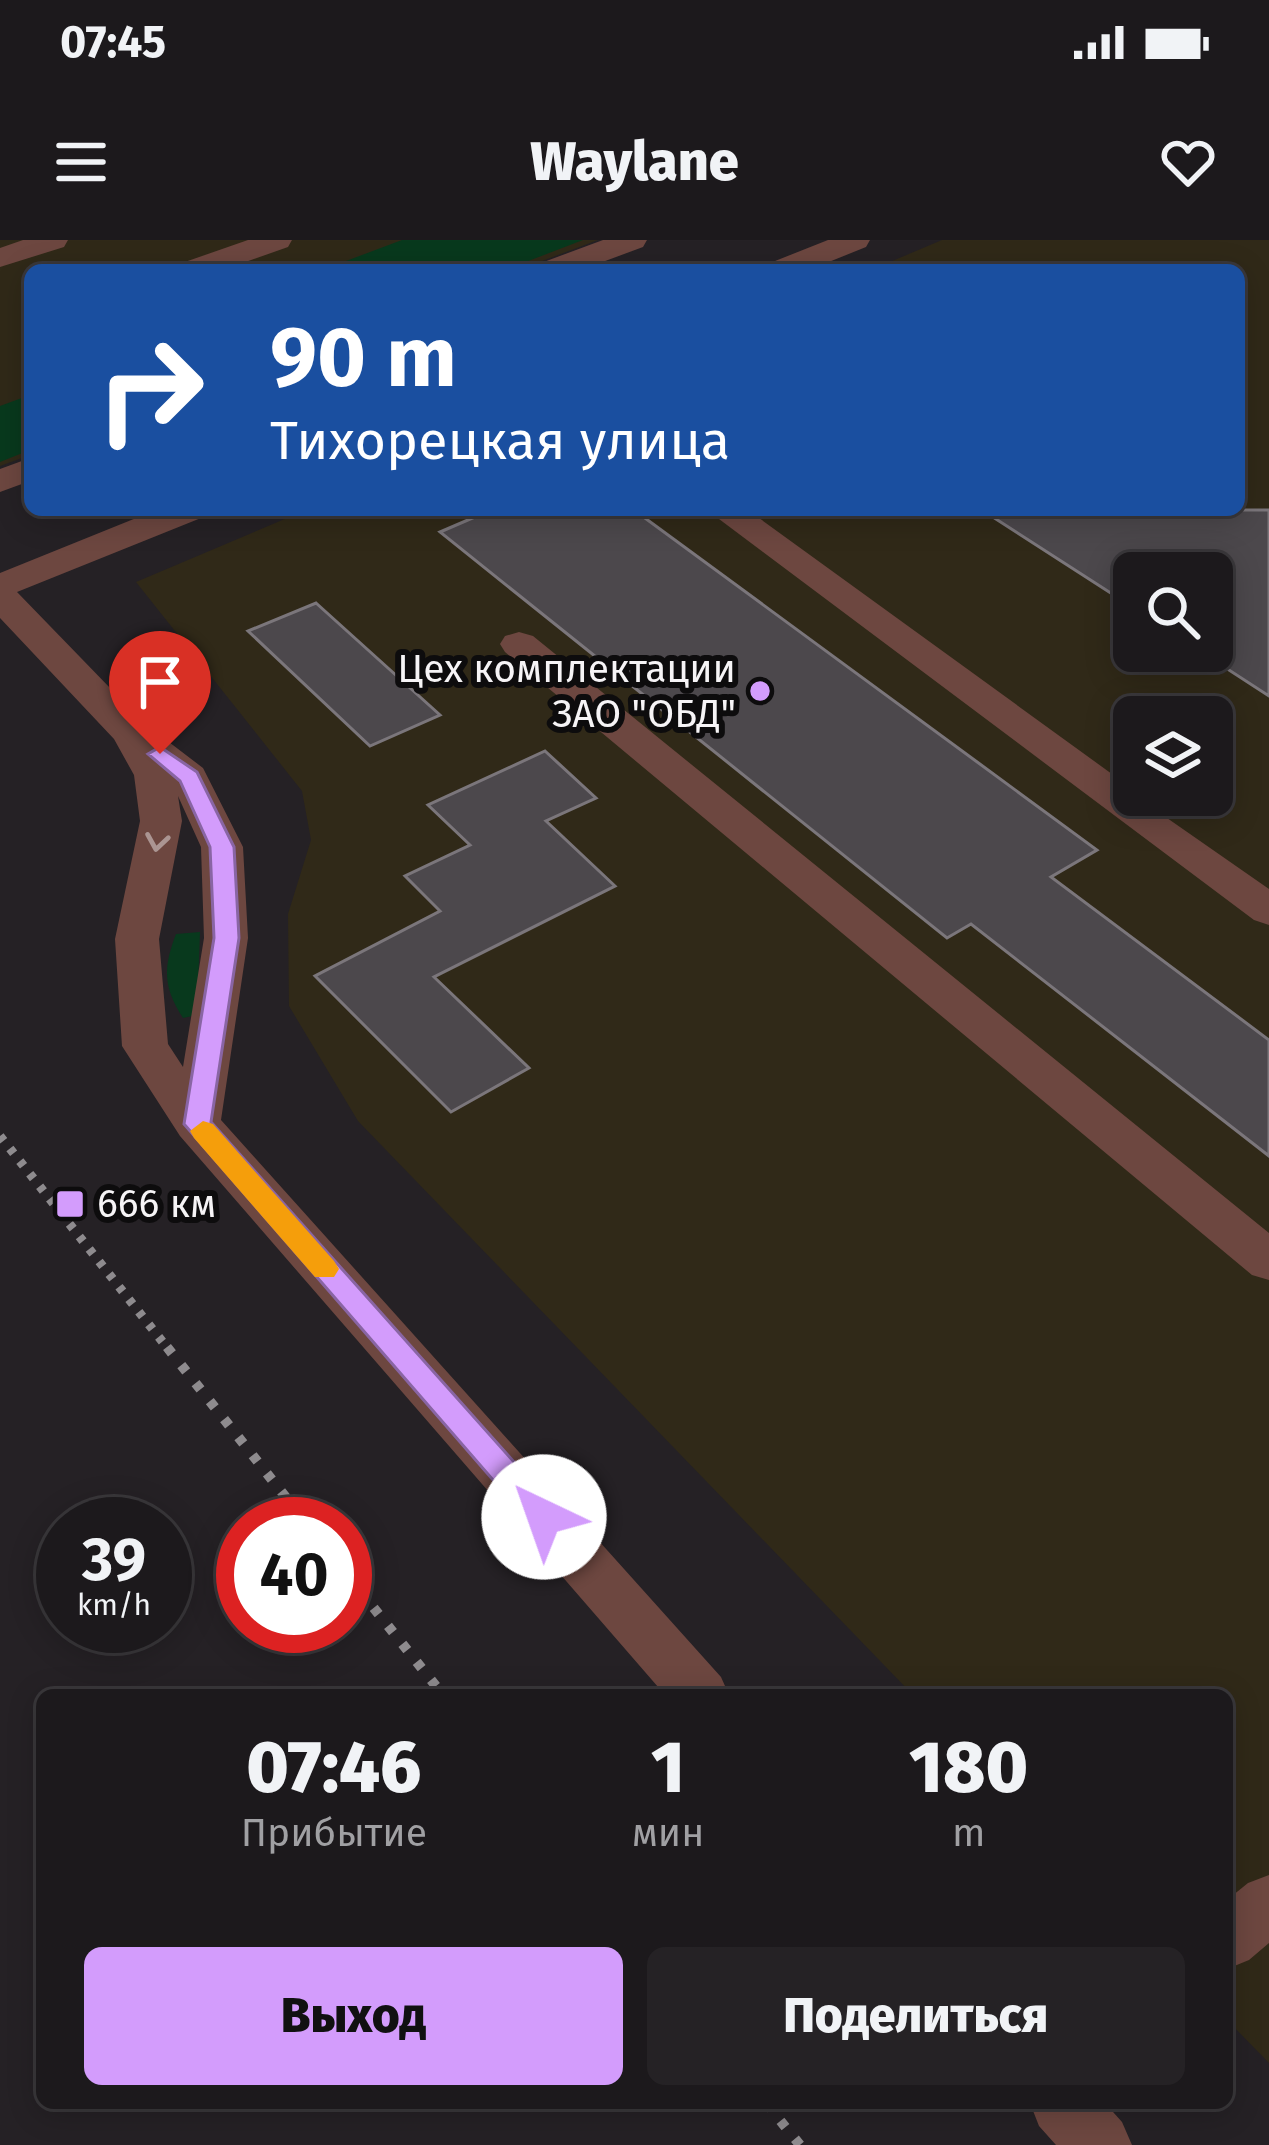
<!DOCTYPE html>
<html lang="ru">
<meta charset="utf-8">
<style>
:root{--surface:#1c191c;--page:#252225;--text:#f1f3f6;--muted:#a0a0a3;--line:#3a383b;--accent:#d39cfc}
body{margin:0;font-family:"Fira Sans",sans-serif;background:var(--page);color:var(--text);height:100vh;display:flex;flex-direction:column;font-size:45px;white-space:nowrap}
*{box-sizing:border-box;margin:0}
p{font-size:39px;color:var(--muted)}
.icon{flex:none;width:66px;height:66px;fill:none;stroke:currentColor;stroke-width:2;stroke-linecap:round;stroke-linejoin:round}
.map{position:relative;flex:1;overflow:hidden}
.side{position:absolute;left:36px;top:1449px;width:1197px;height:420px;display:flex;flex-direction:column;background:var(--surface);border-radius:18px;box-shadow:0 6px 30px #0003,0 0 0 3px var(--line)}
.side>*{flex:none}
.top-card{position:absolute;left:24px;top:24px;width:1221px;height:252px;border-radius:18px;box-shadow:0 6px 30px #0003,0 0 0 3px var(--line);background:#1a4fa0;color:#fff;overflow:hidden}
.fabs{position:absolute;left:1113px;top:312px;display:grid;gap:24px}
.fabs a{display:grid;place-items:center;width:120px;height:120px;border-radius:18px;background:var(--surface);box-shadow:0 6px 30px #0003,0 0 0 3px var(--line);font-size:60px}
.speed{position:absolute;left:36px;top:1257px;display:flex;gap:24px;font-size:60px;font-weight:700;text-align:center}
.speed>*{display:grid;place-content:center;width:156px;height:156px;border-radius:50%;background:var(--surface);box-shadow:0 6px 30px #0003,0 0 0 3px var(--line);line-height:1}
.speed small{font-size:30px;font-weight:400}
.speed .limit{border:18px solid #d22;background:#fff;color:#111}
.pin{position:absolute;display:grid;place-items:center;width:102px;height:102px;color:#fff;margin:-123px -51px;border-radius:50% 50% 50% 0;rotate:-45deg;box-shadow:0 0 12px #0007}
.pin .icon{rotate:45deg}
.me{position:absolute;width:132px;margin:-66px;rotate:318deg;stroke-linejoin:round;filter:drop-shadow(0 0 9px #0008)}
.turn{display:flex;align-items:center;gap:42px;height:252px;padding:0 48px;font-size:54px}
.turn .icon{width:156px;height:156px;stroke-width:2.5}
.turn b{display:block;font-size:84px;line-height:102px}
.eta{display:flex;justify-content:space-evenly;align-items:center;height:204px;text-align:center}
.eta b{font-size:72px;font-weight:800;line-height:84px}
.action{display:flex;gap:24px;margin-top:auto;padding:24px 48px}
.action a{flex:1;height:138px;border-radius:18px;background:var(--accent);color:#111;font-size:48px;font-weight:800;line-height:138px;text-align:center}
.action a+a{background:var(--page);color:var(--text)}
.status{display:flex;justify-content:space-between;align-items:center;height:84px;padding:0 60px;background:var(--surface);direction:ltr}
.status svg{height:33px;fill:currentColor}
header{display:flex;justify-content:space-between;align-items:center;height:156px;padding:0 48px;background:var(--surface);font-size:54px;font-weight:800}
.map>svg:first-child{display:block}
.industrial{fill:#302918;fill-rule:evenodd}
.green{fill:#08391d}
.building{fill:#4c484c;stroke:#7b767b;stroke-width:3}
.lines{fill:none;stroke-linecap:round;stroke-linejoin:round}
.minor{fill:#6d4740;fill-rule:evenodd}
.rail-far1{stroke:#8e8b8e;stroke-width:9;stroke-dasharray:6 10;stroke-linecap:butt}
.rail{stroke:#8e8b8e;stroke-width:10;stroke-dasharray:8 15;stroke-linecap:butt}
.oneway{stroke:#ab9592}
.route{fill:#d39cfc;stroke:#8965a4;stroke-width:3}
.slow{fill:#f59e0b}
.poi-dot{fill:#d39cfc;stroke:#0d0c0d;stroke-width:4.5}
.labels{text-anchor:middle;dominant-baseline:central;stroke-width:12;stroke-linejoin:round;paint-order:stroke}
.poi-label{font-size:39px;fill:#f6f4f6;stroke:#0d0c0d;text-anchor:end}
</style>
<div class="status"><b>07:45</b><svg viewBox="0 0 49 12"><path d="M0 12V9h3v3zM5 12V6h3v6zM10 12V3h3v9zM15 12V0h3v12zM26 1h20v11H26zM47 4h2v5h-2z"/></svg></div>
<header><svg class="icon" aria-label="menu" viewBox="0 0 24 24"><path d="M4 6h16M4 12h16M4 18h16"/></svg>Waylane<svg class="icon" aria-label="heart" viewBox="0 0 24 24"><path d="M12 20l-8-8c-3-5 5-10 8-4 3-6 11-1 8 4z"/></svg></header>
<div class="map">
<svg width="1269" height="1905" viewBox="0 0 1269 1905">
<rect width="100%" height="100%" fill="#252125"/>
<path class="industrial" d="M 0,0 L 598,0 L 518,30 L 30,30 L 30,215 L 0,226 Z
M 942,0 L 1269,0 L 1269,1823 L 1227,1780 L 1227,1455 L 913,1455 L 358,881 L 289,766 L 288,674 L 311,600 L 302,551 L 136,342 L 306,270 L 1239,270 L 1239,30 L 871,30 ZM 1134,333 L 1212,333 L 1212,411 L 1134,411 ZM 1134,477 L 1212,477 L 1212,555 L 1134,555 Z"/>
<path class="green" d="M 402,0 L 583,0 L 505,30 L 322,30 Z
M 30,155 L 30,210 L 0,222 L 0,166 Z
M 200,692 L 197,775 L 183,778 C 163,747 163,728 176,694 Z"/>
<path class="building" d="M 491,270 L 634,270 L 1097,610 L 1051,637 L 1269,800 L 1269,916 L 971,684 L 947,698 L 440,292 Z
M 982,270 L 1269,270 L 1269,456 L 1212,419 L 1212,333 L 1134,333 L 1134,368 Z
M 316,363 L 440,475 L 370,506 L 248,391 Z
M 545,511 L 596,558 L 546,581 L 615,646 L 434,737 L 529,828 L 451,872 L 315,736 L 440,671 L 405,636 L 470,605 L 428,565 Z"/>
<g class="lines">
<path class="minor" d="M 23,0 L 68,0 L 64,7 L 0,27 L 0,8 Z
M 248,0 L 292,0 L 288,7 L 223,30 L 177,30 L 182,23 Z
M 603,0 L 647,0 L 643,7 L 581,30 L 536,30 L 541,23 Z
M 828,0 L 870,0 L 866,7 L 809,30 L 765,30 L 770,23 Z
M 30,218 L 30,241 L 0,252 L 0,229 Z
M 156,270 L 206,270 L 201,278 L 17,352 L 144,483 L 203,528 L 243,607 L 248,698 L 221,880 L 721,1437 L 729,1455 L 665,1455 L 180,896 L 122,806 L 115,699 L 140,581 L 134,535 L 114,499 L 0,378 L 0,333 ZM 178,556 L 201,607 L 204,698 L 183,827 L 168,804 L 159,699 L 182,581 Z
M 707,270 L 748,270 L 1134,550 L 1134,555 L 1269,649 L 1269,685 L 1254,680 Z
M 519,392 L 533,396 L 1269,993 L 1269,1040 L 1252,1035 L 505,412 L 500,404 L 505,396 Z
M 1269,1635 L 1269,1703 L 1249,1720 L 1227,1729 L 1227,1660 L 1248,1643 Z
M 1030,1863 L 1105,1863 L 1122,1882 L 1132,1905 L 1056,1905 L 1039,1886 Z"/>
<path class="rail-far1" d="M 0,896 L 169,1110"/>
<path class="rail" d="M 167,1107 L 307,1284
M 345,1332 L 443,1455
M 766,1863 L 800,1905"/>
</g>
<defs><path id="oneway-chevron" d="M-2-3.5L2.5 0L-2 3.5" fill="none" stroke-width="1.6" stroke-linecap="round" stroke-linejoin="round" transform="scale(3)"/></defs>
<use class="oneway" href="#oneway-chevron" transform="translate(157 602) rotate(99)"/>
<path class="route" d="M 160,507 L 197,532 L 234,607 L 239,698 L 211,882 L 555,1268 L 559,1277 L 555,1286 L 544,1290 L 533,1286 L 184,884 L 214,698 L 210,607 L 180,541 L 148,514 Z"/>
<path class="slow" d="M 203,881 L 213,884 L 334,1021 L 339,1029 L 334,1037 L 315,1037 L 194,898 L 190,891 Z"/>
<g class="poi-dot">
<circle cx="760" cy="451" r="12"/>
<rect x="55" y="949" width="30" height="30" rx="6"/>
</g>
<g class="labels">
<g class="poi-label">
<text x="736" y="429">Цех комплектации<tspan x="736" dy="45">ЗАО "ОБД"</tspan></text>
<text x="97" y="964" text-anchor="start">666 км</text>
</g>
</g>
</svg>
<div class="fabs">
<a><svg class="icon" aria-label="search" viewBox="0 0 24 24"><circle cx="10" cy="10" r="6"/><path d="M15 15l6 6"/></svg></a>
<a><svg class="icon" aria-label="layers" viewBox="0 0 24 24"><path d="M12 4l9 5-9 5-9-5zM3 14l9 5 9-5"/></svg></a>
</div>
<div class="speed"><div>39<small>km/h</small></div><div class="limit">40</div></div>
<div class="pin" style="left:160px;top:514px;background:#d93025"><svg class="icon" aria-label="arrive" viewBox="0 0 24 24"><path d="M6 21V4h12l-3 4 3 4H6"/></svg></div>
<svg class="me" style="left:544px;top:1277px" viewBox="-20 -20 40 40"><circle r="19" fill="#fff"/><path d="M0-13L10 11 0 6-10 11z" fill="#d39cfc"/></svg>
<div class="top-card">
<div class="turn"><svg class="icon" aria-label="right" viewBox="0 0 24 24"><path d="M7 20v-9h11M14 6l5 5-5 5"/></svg><div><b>90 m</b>Тихорецкая улица</div></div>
</div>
<section class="side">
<div class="eta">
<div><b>07:46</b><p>Прибытие</p></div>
<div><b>1</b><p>мин</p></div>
<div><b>180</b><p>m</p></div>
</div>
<div class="action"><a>Выход</a><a>Поделиться</a></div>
</section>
</div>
